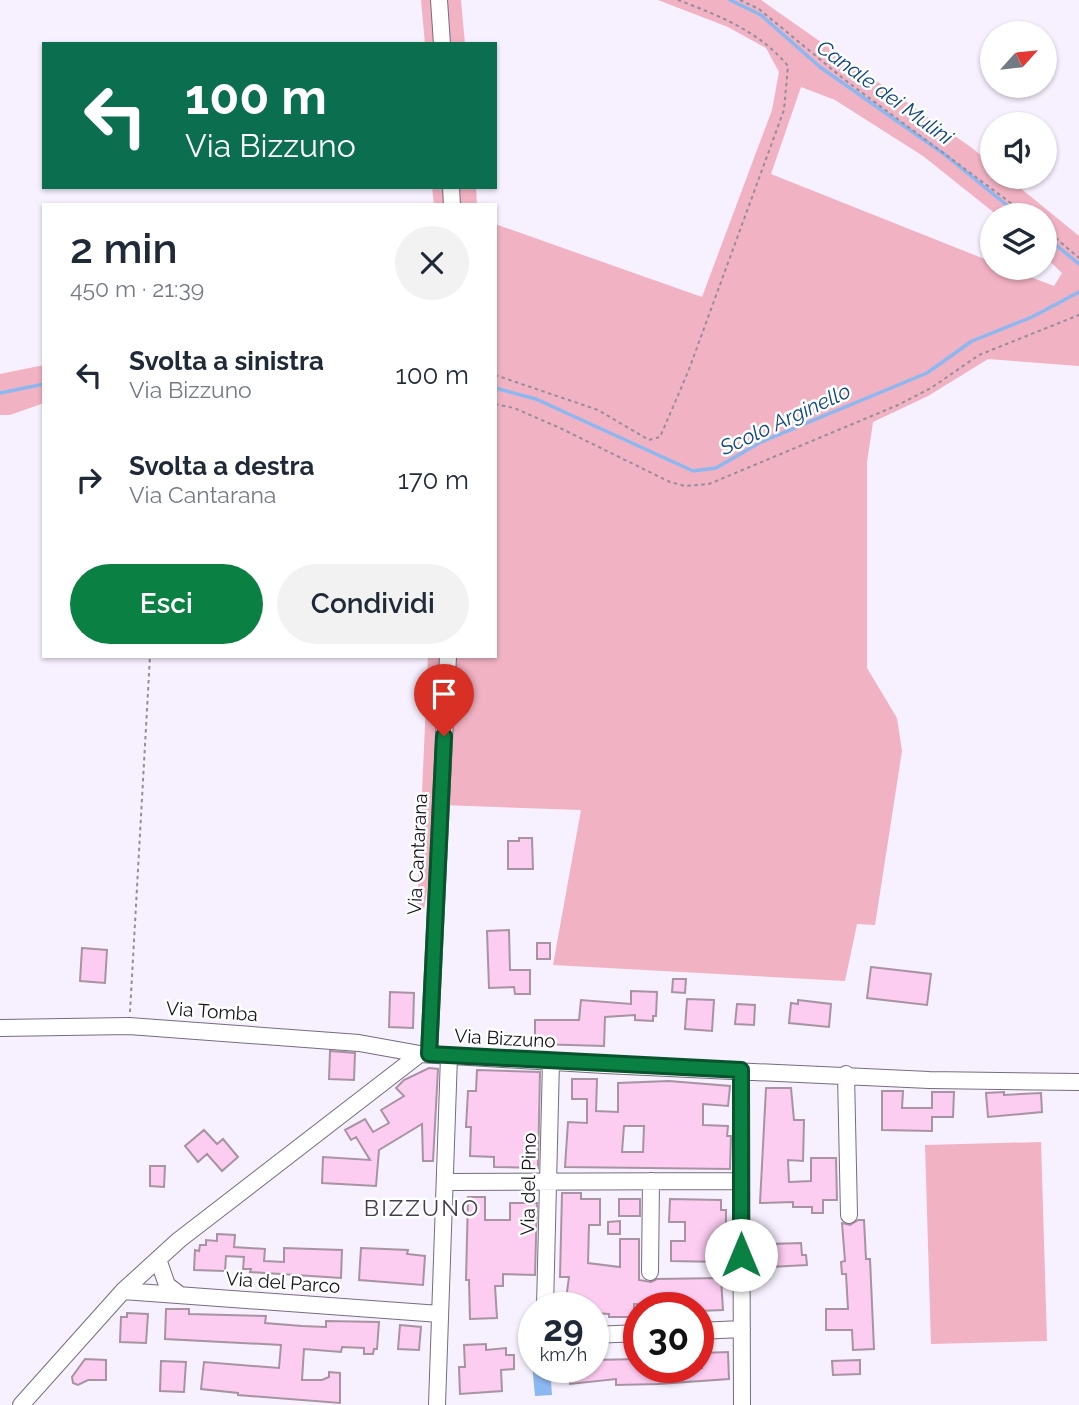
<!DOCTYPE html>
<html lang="it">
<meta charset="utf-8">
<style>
:root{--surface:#fff;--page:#f2f2f3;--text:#1f2937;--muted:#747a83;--accent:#0b8043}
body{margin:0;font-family:Raleway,sans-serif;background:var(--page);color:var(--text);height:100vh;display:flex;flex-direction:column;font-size:26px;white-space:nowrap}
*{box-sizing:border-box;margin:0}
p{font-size:23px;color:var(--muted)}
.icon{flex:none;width:38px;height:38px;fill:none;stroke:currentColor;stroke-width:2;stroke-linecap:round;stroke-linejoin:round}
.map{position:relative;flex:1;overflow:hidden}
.sheet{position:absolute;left:42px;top:203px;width:455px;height:455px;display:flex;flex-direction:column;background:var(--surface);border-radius:0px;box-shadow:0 2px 5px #0004}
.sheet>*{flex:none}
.guide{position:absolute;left:42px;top:42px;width:455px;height:147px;border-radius:0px;box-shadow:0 2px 5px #0004;background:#0b6e4f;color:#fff;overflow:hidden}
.needle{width:46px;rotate:63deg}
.buttons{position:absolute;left:980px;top:21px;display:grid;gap:14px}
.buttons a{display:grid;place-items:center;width:77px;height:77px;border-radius:50%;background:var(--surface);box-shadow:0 2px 5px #0004;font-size:35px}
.speed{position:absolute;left:518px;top:1292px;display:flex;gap:14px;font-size:35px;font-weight:700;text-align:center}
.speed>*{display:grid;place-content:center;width:91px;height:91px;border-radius:50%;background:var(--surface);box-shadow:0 2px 5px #0004;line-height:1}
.speed small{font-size:18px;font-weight:400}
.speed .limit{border:10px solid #d22;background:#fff;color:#111}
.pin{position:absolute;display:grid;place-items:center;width:60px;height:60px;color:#fff;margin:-72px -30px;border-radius:50% 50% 50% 0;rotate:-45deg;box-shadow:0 0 7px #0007}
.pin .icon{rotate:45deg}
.me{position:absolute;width:77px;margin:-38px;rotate:0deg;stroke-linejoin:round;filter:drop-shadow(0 0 5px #0008)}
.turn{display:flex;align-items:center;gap:24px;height:147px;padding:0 28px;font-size:32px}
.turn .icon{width:91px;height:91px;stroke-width:2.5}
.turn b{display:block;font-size:49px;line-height:60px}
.round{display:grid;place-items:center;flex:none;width:74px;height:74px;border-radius:37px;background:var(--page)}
.headline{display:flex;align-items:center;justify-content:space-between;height:119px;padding:0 28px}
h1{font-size:42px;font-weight:600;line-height:52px}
.cta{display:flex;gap:14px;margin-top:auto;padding:14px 28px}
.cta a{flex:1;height:80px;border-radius:42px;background:var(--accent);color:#fff;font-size:28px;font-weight:600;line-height:80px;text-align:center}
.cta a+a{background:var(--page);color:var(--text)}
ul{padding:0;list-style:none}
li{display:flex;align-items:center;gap:21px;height:105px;padding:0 28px}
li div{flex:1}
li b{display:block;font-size:26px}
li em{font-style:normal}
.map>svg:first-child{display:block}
.green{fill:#f1b2c3;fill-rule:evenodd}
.water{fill:#8cb8f1}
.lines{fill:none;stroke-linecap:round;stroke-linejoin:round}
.stream{stroke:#8cb8f1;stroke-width:3.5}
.building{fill:#fcccf1;stroke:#a893a3;stroke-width:2;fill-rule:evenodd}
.minor-casing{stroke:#766c80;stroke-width:18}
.path{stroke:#948e9a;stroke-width:2;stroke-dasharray:3.5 3.5;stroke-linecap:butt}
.minor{stroke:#fff;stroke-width:16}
.route-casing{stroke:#07532c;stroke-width:18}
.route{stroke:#0b8043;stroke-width:12}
.labels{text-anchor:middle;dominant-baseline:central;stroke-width:5;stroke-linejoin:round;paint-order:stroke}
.street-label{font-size:19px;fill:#151119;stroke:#fff}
.water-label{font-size:21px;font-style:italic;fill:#0e4786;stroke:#fff}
.quarter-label{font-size:23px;letter-spacing:2px;fill:#453b4e;stroke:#fff}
</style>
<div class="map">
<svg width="1079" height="1405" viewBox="0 0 1079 1405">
<rect width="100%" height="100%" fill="#f7f0fe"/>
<path class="green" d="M 421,0 L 461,0 L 465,44 L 425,44 Z
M 658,0 L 761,0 L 972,148 L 992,164 L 992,177 L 1007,177 L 1079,236 L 1079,366 L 988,359 L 928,396 L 873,422 L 867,462 L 867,668 L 897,718 L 902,751 L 875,925 L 857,924 L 845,981 L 553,965 L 581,810 L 441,805 L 424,909 L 417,908 L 428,656 L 495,656 L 495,224 L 702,297 L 772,110 L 779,72 L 766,48 L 728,27 ZM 801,87 L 835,100 L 923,156 L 997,215 L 1045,215 L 1045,257 L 1062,273 L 1054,286 L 1007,268 L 992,268 L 992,262 L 771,174 Z
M 432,187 L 476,187 L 477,205 L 434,205 Z
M 44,365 L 44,403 L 10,415 L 0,415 L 0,374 Z
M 1041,1142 L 1047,1341 L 931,1344 L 925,1145 Z"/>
<path class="water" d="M 532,1364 L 550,1367 L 552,1395 L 535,1396 Z"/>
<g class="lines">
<path class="stream" d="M 730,0 L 761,15 L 820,67 L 944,154 L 1019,215
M 1045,236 L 1079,264
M 495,388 L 536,399 L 693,471 L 716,468 L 761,442 L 927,373 L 972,341 L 1032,317 L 1079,292
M 0,393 L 44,384"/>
</g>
<path class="building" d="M 519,838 L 532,838 L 533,869 L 508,869 L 508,841 L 519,841 Z
M 509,930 L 510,970 L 530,970 L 530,994 L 515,994 L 514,987 L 489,988 L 487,931 Z
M 537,943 L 550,943 L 550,959 L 537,959 Z
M 82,948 L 107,950 L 105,983 L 80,981 Z
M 871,967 L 931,974 L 927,1005 L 867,998 Z
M 673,979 L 686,979 L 685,993 L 672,992 Z
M 631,991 L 657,992 L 656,1016 L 653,1016 L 653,1021 L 635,1020 L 635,1015 L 605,1017 L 604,1046 L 535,1044 L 535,1020 L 579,1020 L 581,1000 L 631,1004 Z
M 390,992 L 414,993 L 413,1028 L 389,1027 Z
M 687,999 L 714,1000 L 712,1031 L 685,1029 Z
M 798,1000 L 831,1004 L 829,1027 L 789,1023 L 791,1003 L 798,1004 Z
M 737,1004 L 755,1005 L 754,1025 L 735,1024 Z
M 330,1051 L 355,1053 L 354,1080 L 329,1079 Z
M 429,1068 L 438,1069 L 433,1161 L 423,1161 L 422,1124 L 379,1150 L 376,1186 L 322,1183 L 323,1157 L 370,1160 L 356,1137 L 351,1140 L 345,1130 L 365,1119 L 373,1132 L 389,1123 L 381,1110 L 404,1096 L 396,1088 L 404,1080 Z
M 477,1070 L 540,1072 L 538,1168 L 494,1167 L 494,1157 L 470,1156 L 471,1127 L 466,1127 L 468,1091 L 476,1091 Z
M 572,1079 L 597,1079 L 596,1111 L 618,1112 L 618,1083 L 669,1081 L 730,1086 L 728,1106 L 703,1104 L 703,1125 L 728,1126 L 727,1136 L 731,1136 L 730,1169 L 565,1167 L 568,1122 L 587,1123 L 587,1099 L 572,1099 ZM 624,1126 L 644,1126 L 643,1152 L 622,1152 Z
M 766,1088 L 791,1088 L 794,1120 L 804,1120 L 803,1161 L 788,1160 L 789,1182 L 811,1181 L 811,1158 L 836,1158 L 837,1200 L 823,1200 L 823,1213 L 812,1213 L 812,1207 L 793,1207 L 793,1202 L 760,1203 Z
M 882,1091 L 903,1091 L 902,1108 L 932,1108 L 932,1092 L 954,1092 L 953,1117 L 932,1117 L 932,1131 L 882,1130 Z
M 1004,1092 L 1004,1095 L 1041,1093 L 1042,1112 L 988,1117 L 986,1093 Z
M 204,1130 L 217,1144 L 223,1139 L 238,1157 L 222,1171 L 207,1154 L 198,1162 L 185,1146 Z
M 150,1166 L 165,1166 L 164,1187 L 150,1186 Z
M 562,1193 L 581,1193 L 581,1199 L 600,1199 L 600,1225 L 589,1225 L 588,1263 L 620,1267 L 620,1239 L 639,1239 L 639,1280 L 651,1282 L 657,1279 L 721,1278 L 723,1310 L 698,1311 L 698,1307 L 634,1304 L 634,1317 L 609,1317 L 609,1314 L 593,1313 L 593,1307 L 565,1307 L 569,1277 L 560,1277 Z
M 468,1197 L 485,1197 L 485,1220 L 510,1220 L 510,1203 L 537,1203 L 535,1275 L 503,1274 L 503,1286 L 495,1286 L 497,1318 L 470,1319 L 469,1280 L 466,1280 Z
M 619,1199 L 640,1199 L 640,1216 L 619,1216 Z
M 670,1199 L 721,1200 L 721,1210 L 726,1210 L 726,1241 L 721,1241 L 721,1262 L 671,1261 L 671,1241 L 685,1241 L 685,1222 L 669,1222 Z
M 858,1220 L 864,1220 L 866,1259 L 870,1259 L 874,1349 L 853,1350 L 852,1330 L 826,1330 L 826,1309 L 848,1309 L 846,1274 L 842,1274 L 841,1262 L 845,1261 L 842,1223 L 850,1225 Z
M 620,1221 L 620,1234 L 608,1234 L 608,1222 Z
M 217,1234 L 235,1235 L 234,1247 L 265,1249 L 264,1261 L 284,1262 L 284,1248 L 342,1250 L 341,1278 L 250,1272 L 251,1269 L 243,1269 L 244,1257 L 226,1256 L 225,1271 L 194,1270 L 195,1250 L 199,1251 L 200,1245 L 206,1245 L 206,1240 L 217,1241 Z
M 801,1243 L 802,1255 L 806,1255 L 807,1265 L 770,1267 L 769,1244 Z
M 361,1248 L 408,1250 L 407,1254 L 425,1256 L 423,1285 L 359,1280 Z
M 166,1309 L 189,1309 L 189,1314 L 266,1316 L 265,1323 L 302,1326 L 326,1327 L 326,1321 L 379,1322 L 377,1349 L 374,1349 L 373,1354 L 364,1354 L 364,1348 L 342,1347 L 341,1352 L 304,1349 L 302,1380 L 322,1380 L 329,1377 L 329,1372 L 340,1373 L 340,1403 L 238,1395 L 238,1393 L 201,1389 L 204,1362 L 279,1368 L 281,1345 L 165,1339 Z
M 127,1313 L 148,1314 L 146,1343 L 120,1342 L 121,1317 L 127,1317 Z
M 400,1325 L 421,1327 L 419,1350 L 398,1349 Z
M 486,1344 L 486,1350 L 506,1348 L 506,1355 L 514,1355 L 514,1369 L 501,1370 L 502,1391 L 460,1394 L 459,1367 L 465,1367 L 464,1345 Z
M 728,1352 L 729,1379 L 658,1384 L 616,1385 L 616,1379 L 570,1384 L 570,1367 L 593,1367 L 593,1360 L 639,1359 L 639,1367 L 682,1367 L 682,1370 L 702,1368 L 701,1353 Z
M 85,1359 L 106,1360 L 106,1380 L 88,1380 L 78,1385 L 73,1383 L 72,1377 Z
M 860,1360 L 860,1374 L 833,1375 L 832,1361 Z
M 161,1361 L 186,1362 L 184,1392 L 160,1391 Z"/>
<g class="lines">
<defs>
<path id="minor" d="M 439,0 L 442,44
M 451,187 L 452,205
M 0,1028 L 129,1026 L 359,1043 L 420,1054 L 604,1065 L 929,1080 L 1079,1082
M 429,1054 L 448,656
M 741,1070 L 742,1405
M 846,1074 L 849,1215
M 445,1182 L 741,1181
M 158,1259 L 167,1285 L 180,1295
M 650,1272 L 651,1181
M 123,1291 L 440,1314
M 545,1307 L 551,1061
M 698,1331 L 742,1329
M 593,1335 L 639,1333
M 21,1405 L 123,1291 L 179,1240 L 420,1054
M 437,1405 L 449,1056"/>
</defs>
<use href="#minor" class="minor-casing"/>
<path class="path" d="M 740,0 L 759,9 L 845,80 L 1027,215
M 1045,229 L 1079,258
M 495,375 L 598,410 L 649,440 L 660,437 L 688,372 L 784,110 L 788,66 C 759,31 720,16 678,0
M 495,404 L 514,408 L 560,428 L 670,482 L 685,486 L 709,484 L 898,405 L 931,388 L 979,355 L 1079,315
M 130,1012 L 150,656"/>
<use href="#minor" class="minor"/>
</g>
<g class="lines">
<defs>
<path id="route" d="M 444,736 L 429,1054 L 741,1070 L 741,1255"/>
</defs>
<use href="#route" class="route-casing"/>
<use href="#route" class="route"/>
</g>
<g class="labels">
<g class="street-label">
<text transform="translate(417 854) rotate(-87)">Via Cantarana</text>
<text transform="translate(212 1011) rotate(4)">Via Tomba</text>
<text transform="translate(505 1038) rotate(3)">Via Bizzuno</text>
<text transform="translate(528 1184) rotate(-89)">Via del Pino</text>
<text transform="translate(283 1282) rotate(4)">Via del Parco</text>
</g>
<g class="water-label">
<text transform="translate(885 92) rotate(36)">Canale dei Mulini</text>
<text transform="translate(785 419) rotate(-25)">Scolo Arginello</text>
</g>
<g class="quarter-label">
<text x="422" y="1207">BIZZUNO</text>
</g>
</g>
</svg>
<div class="buttons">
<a><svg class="needle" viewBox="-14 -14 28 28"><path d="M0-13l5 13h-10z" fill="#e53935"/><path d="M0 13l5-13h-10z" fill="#747a83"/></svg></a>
<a><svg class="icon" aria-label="sound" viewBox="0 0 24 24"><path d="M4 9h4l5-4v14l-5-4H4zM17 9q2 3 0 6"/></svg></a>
<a><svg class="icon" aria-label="layers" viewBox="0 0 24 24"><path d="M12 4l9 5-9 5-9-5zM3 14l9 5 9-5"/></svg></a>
</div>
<div class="speed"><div>29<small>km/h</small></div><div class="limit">30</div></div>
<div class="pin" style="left:444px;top:736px;background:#d93025"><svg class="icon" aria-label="arrive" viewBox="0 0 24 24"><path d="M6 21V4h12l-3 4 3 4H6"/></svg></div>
<svg class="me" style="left:741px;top:1255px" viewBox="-20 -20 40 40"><circle r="19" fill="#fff"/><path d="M0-13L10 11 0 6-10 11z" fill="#0b8043"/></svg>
<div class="guide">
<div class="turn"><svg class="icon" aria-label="left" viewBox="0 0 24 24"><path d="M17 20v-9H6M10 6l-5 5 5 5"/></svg><div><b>100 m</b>Via Bizzuno</div></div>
</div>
<section class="sheet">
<div class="headline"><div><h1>2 min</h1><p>450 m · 21:39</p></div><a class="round"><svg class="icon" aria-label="close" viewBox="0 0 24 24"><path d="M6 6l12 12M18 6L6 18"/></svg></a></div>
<ul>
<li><svg class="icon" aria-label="left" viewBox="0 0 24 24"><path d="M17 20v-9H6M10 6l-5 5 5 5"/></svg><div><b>Svolta a sinistra</b><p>Via Bizzuno</p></div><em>100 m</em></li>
<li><svg class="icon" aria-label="right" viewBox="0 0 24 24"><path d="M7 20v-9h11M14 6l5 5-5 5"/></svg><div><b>Svolta a destra</b><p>Via Cantarana</p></div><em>170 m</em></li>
</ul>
<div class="cta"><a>Esci</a><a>Condividi</a></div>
</section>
</div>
